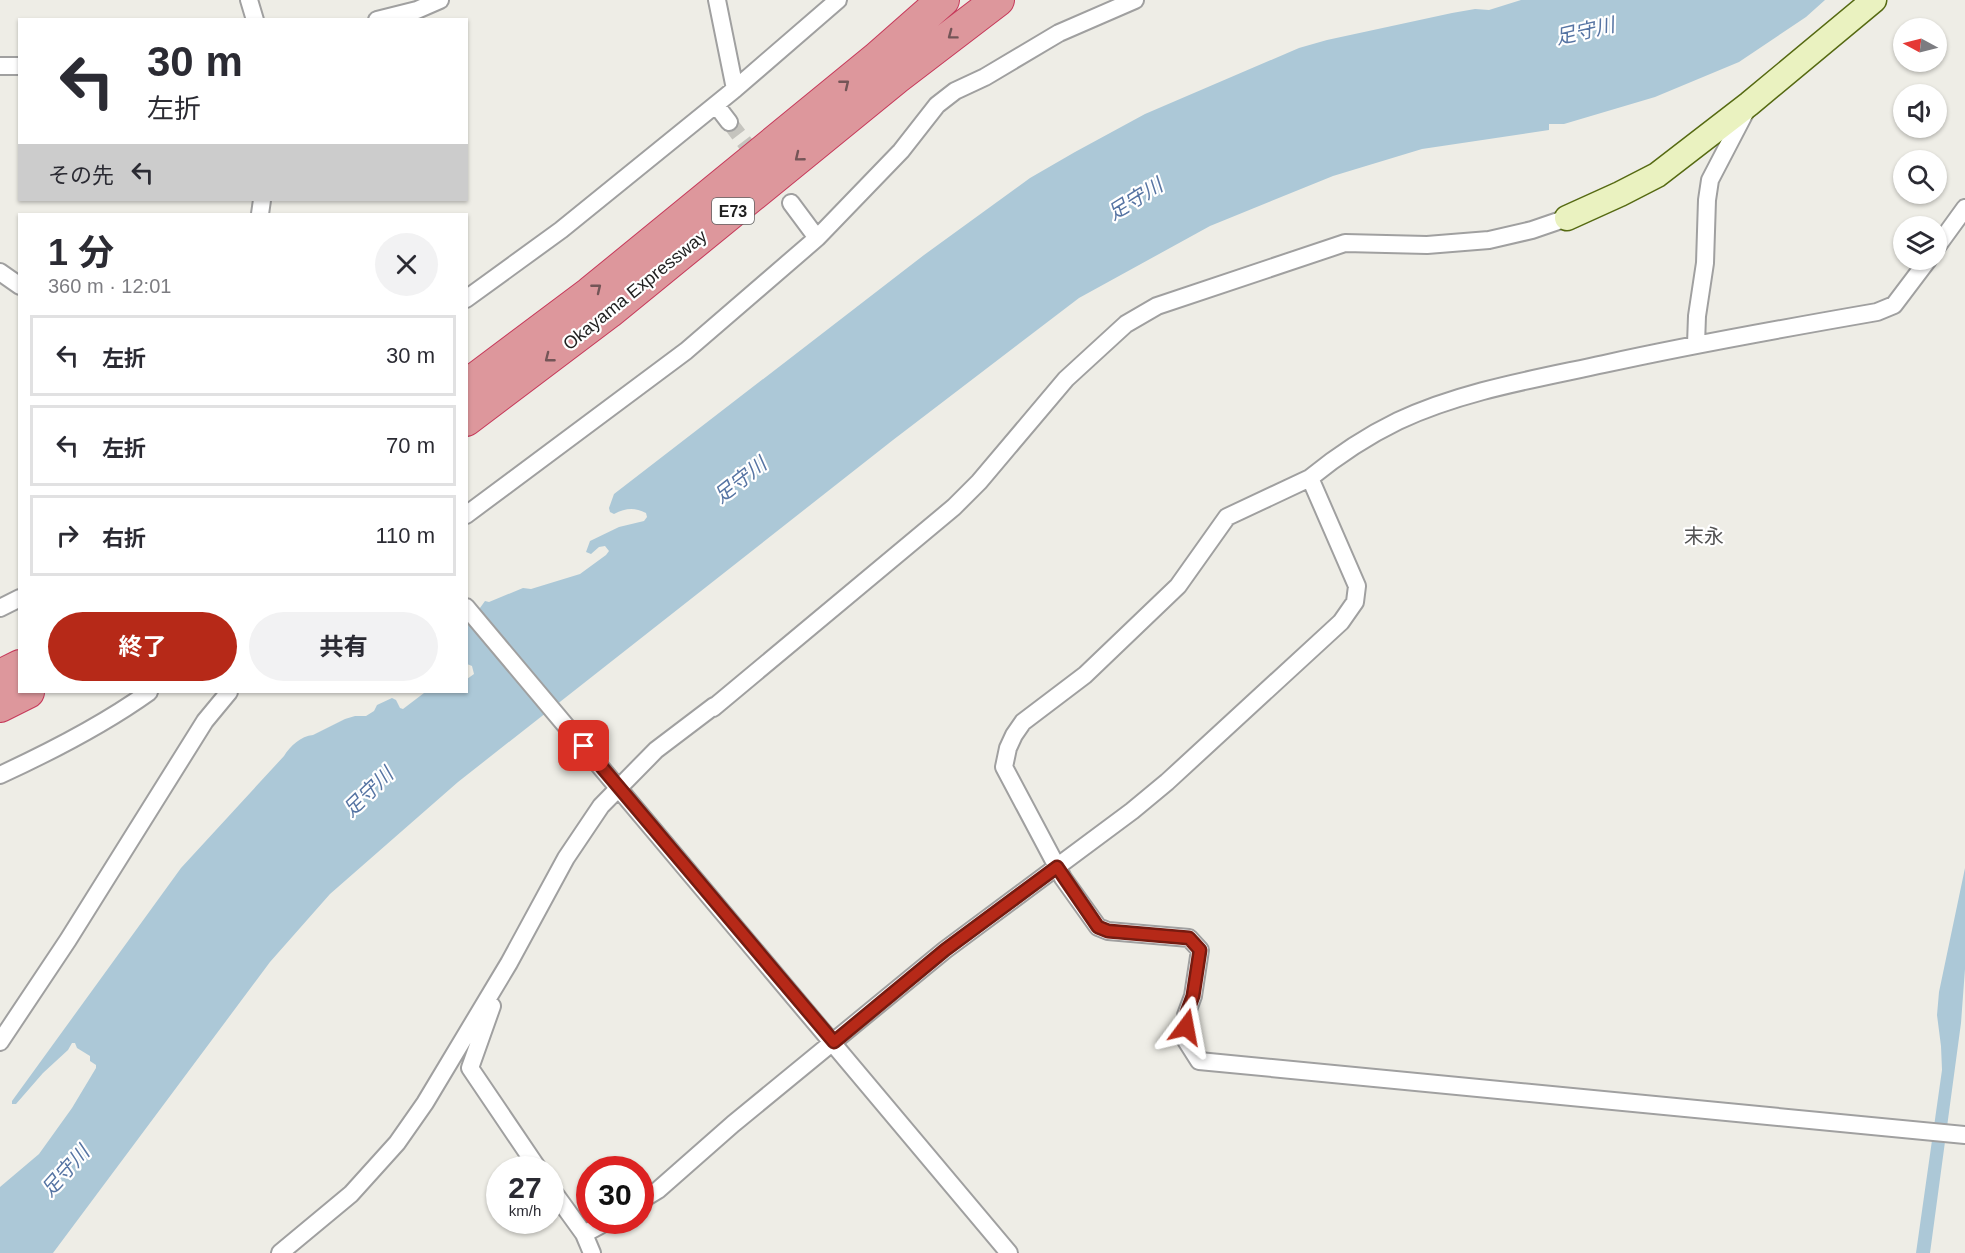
<!DOCTYPE html>
<html lang="ja">
<meta charset="utf-8">
<style>
:root{--surface:#fff;--page:#f2f2f3;--text:#2b2b33;--muted:#7c7c81;--line:#e1e1e2;--accent:#b62918}
body{margin:0;font-family:Arial,"Noto Sans JP",sans-serif;background:var(--page);color:var(--text);height:100vh;display:flex;flex-direction:column;font-size:22px;white-space:nowrap}
*{box-sizing:border-box;margin:0}
p{font-size:20px;color:var(--muted)}
.icon{flex:none;width:33px;height:33px;fill:none;stroke:currentColor;stroke-width:2;stroke-linecap:round;stroke-linejoin:round}
.map{position:relative;flex:1;overflow:hidden}
.sheet{position:absolute;left:18px;top:213px;width:450px;height:480px;display:flex;flex-direction:column;background:var(--surface);border-radius:0px;box-shadow:0 2px 4px #0004}
.sheet>*{flex:none}
.top-card{position:absolute;left:18px;top:18px;width:450px;height:183px;border-radius:0px;box-shadow:0 2px 4px #0004;background:#fff;color:var(--text);overflow:hidden}
.needle{width:39px;rotate:277deg}
.tools{position:absolute;left:1893px;top:18px;display:grid;gap:12px}
.tools a{display:grid;place-items:center;width:54px;height:54px;border-radius:50%;background:var(--surface);box-shadow:0 2px 4px #0004;font-size:30px}
.speed{position:absolute;left:486px;top:1156px;display:flex;gap:12px;font-size:30px;font-weight:700;text-align:center}
.speed>*{display:grid;place-content:center;width:78px;height:78px;border-radius:50%;background:var(--surface);box-shadow:0 2px 4px #0004;line-height:1}
.speed small{font-size:15px;font-weight:400}
.speed .limit{border:9px solid #d22;background:#fff;color:#111}
.pin{position:absolute;display:grid;place-items:center;width:51px;height:51px;color:#fff;margin:-26px;border-radius:12px;box-shadow:0 3px 9px #0006}
.me{position:absolute;width:66px;margin:-33px;rotate:13deg;stroke-linejoin:round;filter:drop-shadow(0 0 4px #0008)}
.turn{display:flex;align-items:center;gap:21px;height:126px;padding:0 30px;font-size:27px}
.turn .icon{width:78px;height:78px;stroke-width:2.5}
.turn b{display:block;font-size:42px;line-height:51px}
.then{display:flex;align-items:center;height:57px;padding:0 30px;background:#0003;gap:12px;font-size:22px}
.round{display:grid;place-items:center;flex:none;width:63px;height:63px;border-radius:32px;background:var(--page)}
.headline{display:flex;align-items:center;justify-content:space-between;height:102px;padding:0 30px}
h1{font-size:36px;font-weight:700;line-height:45px}
.cta{display:flex;gap:12px;margin-top:auto;padding:12px 30px}
.cta a{flex:1;height:69px;border-radius:36px;background:var(--accent);color:#fff;font-size:24px;font-weight:700;line-height:69px;text-align:center}
.cta a+a{background:var(--page);color:var(--text)}
ul{padding:0;list-style:none}
li{display:flex;align-items:center;gap:18px;height:81px;margin:0 12px 9px;padding:0 18px;border:3px solid var(--line);border-radius:0px}
li div{flex:1}
li b{display:block;font-size:22px}
li em{font-style:normal}
.map>svg:first-child{display:block}
.water{fill:#acc8d7}
.lines{fill:none;stroke-linecap:round;stroke-linejoin:round}
.minor-tunnel{stroke:#c5c4be;stroke-width:16;stroke-dasharray:16 8;stroke-linecap:butt}
.minor-casing{stroke:#a0a0a0;stroke-width:20}
.secondary-casing{stroke:#566a12;stroke-width:27}
.motorway-casing{stroke:#c6395a;stroke-width:34}
.minor{stroke:#fff;stroke-width:16}
.secondary{stroke:#eaf2c0;stroke-width:24}
.motorway{stroke:#dd979c;stroke-width:32}
.oneway{stroke:#745557}
.route-casing{stroke:#761b10;stroke-width:15}
.route{stroke:#b62918;stroke-width:10}
.labels{text-anchor:middle;dominant-baseline:central;stroke-width:4.5;stroke-linejoin:round;paint-order:stroke}
.shield{fill:#fff;stroke:#626262;stroke-width:1.5}
.shield-label{font-size:16px;font-weight:bold;fill:#1f1f1f}
.street-label{font-size:18px;fill:#1f1f1f;stroke:#fff}
.water-label{font-size:20px;font-style:italic;fill:#5674a3;stroke:#fff}
.neighbourhood-label{font-size:20px;fill:#525252;stroke:#fff}
</style>
<div class="map">
<svg width="1965" height="1253" viewBox="0 0 1965 1253">
<rect width="100%" height="100%" fill="#eeede6"/>
<path class="water" d="M 1521,0 L 1825,0 L 1806,17 L 1739,62 L 1655,97 L 1564,124 L 1549,124 L 1549,130 L 1422,149 L 1333,176 L 1210,226 L 1079,298 L 893,440 L 458,782 L 330,894 L 270,962 L 53,1253 L 0,1253 L 0,1187 L 39,1154 L 72,1108 L 96,1068 L 96,1065 L 90,1061 L 90,1056 L 77,1048 L 75,1043 L 72,1043 L 68,1050 L 43,1073 L 16,1104 L 12,1104 L 12,1101 L 181,868 L 284,756 C 290,746 301,736 313,735 L 345,719 L 355,716 L 366,716 L 374,711 L 377,705 L 392,698 L 396,700 L 400,708 L 403,709 L 424,693 L 429,692 L 466,692 L 467,679 L 474,674 L 472,666 L 467,664 L 467,626 L 485,601 L 489,602 L 523,588 L 531,589 L 580,574 L 606,555 L 609,551 L 605,546 L 599,547 L 591,554 L 586,552 L 590,541 L 619,527 L 644,521 L 647,517 L 646,513 C 634,507 626,508 614,514 L 610,512 L 609,508 L 614,494 L 924,255 L 1030,178 L 1075,152 L 1145,114 L 1299,48 L 1327,40 L 1452,13 L 1475,9 L 1489,10 Z
M 1965,868 L 1965,969 L 1961,1023 L 1930,1253 L 1916,1253 L 1942,1070 L 1941,1046 L 1937,1015 L 1939,992 Z"/>
<g class="lines">
<path class="minor-tunnel" d="M 729,122 L 791,203"/>
<defs>
<path id="minor" d="M 249,0 L 255,20
M 717,0 L 735,89
M 377,20 L 417,10 L 440,0
M 0,66 L 20,66
M 716,105 L 729,122
M 791,203 L 817,238
M 260,214 L 262,200
M 1936,248 L 1965,208
M 0,272 L 20,286
M 466,299 L 561,230 L 735,89 L 838,0
M 1696,344 L 1697,316 L 1705,263 L 1707,200 L 1710,180 L 1747,109
M 1310,478 L 1227,517 L 1178,586 L 1085,675 L 1023,722 L 1014,735 L 1008,748 L 1004,767 L 1063,878 L 1098,927 L 1108,931 L 1189,938 L 1200,950 L 1193,996 L 1186,1015 L 1185,1039 L 1199,1061 L 1965,1135
M 466,515 L 686,351 L 817,238 L 901,151 L 937,105 L 955,91 L 985,77 L 1059,33 L 1135,0
M 466,607 L 1009,1253
M 0,608 L 20,598
M 0,775 C 52,751 103,725 149,692
M 492,1006 L 470,1068 L 539,1170
M 0,1042 L 68,940 L 205,721 L 229,692
M 550,1187 L 584,1234 L 592,1253
M 640,1201 L 658,1190 L 733,1124 L 945,950 L 1132,811 L 1167,782 L 1341,622 L 1355,602 L 1357,586 L 1310,478 C 1337,456 1367,436 1398,421 C 1462,391 1535,379 1604,364 C 1694,344 1785,328 1877,312 L 1894,305 L 1928,260
M 584,1234 L 608,1221
M 280,1253 L 351,1194 L 397,1143 L 425,1103 L 509,963 L 566,858 L 601,806 L 656,750 L 714,706 L 713,708 L 954,507 L 979,482 L 1066,379 L 1126,324 L 1157,306 L 1345,243 L 1427,245 L 1489,240 L 1532,230 L 1567,218"/>
<path id="secondary" d="M 1567,218 L 1620,194 L 1657,175 L 1749,104 L 1874,0"/>
<path id="motorway" d="M 466,386 L 590,293 L 876,59 L 943,0
M 466,420 L 609,312 L 896,78 L 998,0
M 0,676 L 20,666
M 0,706 L 28,692"/>
</defs>
<use href="#minor" class="minor-casing"/>
<use href="#secondary" class="secondary-casing"/>
<use href="#motorway" class="motorway-casing"/>
<use href="#minor" class="minor"/>
<use href="#secondary" class="secondary"/>
<use href="#motorway" class="motorway"/>
</g>
<defs><path id="oneway-chevron" d="M-2-3.5L2.5 0L-2 3.5" fill="none" stroke-width="1.6" stroke-linecap="round" stroke-linejoin="round" transform="scale(1.5)"/></defs>
<g class="oneway">
<use href="#oneway-chevron" transform="translate(952 35) rotate(143)"/>
<use href="#oneway-chevron" transform="translate(845 84) rotate(-39)"/>
<use href="#oneway-chevron" transform="translate(799 157) rotate(141)"/>
<use href="#oneway-chevron" transform="translate(597 288) rotate(-39)"/>
<use href="#oneway-chevron" transform="translate(549 358) rotate(142)"/>
</g>
<g class="lines">
<defs>
<path id="route" d="M 584,746 L 834,1042 L 945,950 L 1057,867 L 1098,927 L 1108,931 L 1189,938 L 1200,950 L 1193,996 L 1186,1015 L 1186,1027"/>
</defs>
<use href="#route" class="route-casing"/>
<use href="#route" class="route"/>
</g>
<g class="labels">
<rect class="shield" x="712" y="198" width="42" height="26" rx="4.5"/>
<g class="shield-label">
<text x="733" y="211">E73</text>
</g>
<g class="street-label">
<text transform="translate(635 290) rotate(-39)">Okayama Expressway</text>
</g>
<g class="water-label">
<text transform="translate(1585 31) rotate(-13)">足守川</text>
<text transform="translate(1135 199) rotate(-32)">足守川</text>
<text transform="translate(740 480) rotate(-38)">足守川</text>
<text transform="translate(368 792) rotate(-44)">足守川</text>
<text transform="translate(65 1171) rotate(-48)">足守川</text>
</g>
<g class="neighbourhood-label">
<text x="1704" y="536">末永</text>
</g>
</g>
</svg>
<div class="tools">
<a><svg class="needle" viewBox="-14 -14 28 28"><path d="M0-13l5 13h-10z" fill="#e53935"/><path d="M0 13l5-13h-10z" fill="#7c7c81"/></svg></a>
<a><svg class="icon" aria-label="sound" viewBox="0 0 24 24"><path d="M4 9h4l5-4v14l-5-4H4zM17 9q2 3 0 6"/></svg></a>
<a><svg class="icon" aria-label="search" viewBox="0 0 24 24"><circle cx="10" cy="10" r="6"/><path d="M15 15l6 6"/></svg></a>
<a><svg class="icon" aria-label="layers" viewBox="0 0 24 24"><path d="M12 4l9 5-9 5-9-5zM3 14l9 5 9-5"/></svg></a>
</div>
<div class="speed"><div>27<small>km/h</small></div><div class="limit">30</div></div>
<div class="pin" style="left:584px;top:746px;background:#d93025"><svg class="icon" aria-label="arrive" viewBox="0 0 24 24"><path d="M6 21V4h12l-3 4 3 4H6"/></svg></div>
<svg class="me" style="left:1186px;top:1027px" viewBox="-20 -20 40 40"><path d="M0-17L14 15 0 8-14 15z" fill="#b62918" stroke="#fff" stroke-width="4"/></svg>
<div class="top-card">
<div class="turn"><svg class="icon" aria-label="left" viewBox="0 0 24 24"><path d="M17 20v-9H6M10 6l-5 5 5 5"/></svg><div><b>30 m</b>左折</div></div>
<div class="then">その先<svg class="icon" aria-label="left" viewBox="0 0 24 24"><path d="M17 20v-9H6M10 6l-5 5 5 5"/></svg></div>
</div>
<section class="sheet">
<div class="headline"><div><h1>1 分</h1><p>360 m · 12:01</p></div><a class="round"><svg class="icon" aria-label="close" viewBox="0 0 24 24"><path d="M6 6l12 12M18 6L6 18"/></svg></a></div>
<ul>
<li><svg class="icon" aria-label="left" viewBox="0 0 24 24"><path d="M17 20v-9H6M10 6l-5 5 5 5"/></svg><div><b>左折</b></div><em>30 m</em></li>
<li><svg class="icon" aria-label="left" viewBox="0 0 24 24"><path d="M17 20v-9H6M10 6l-5 5 5 5"/></svg><div><b>左折</b></div><em>70 m</em></li>
<li><svg class="icon" aria-label="right" viewBox="0 0 24 24"><path d="M7 20v-9h11M14 6l5 5-5 5"/></svg><div><b>右折</b></div><em>110 m</em></li>
</ul>
<div class="cta"><a>終了</a><a>共有</a></div>
</section>
</div>
